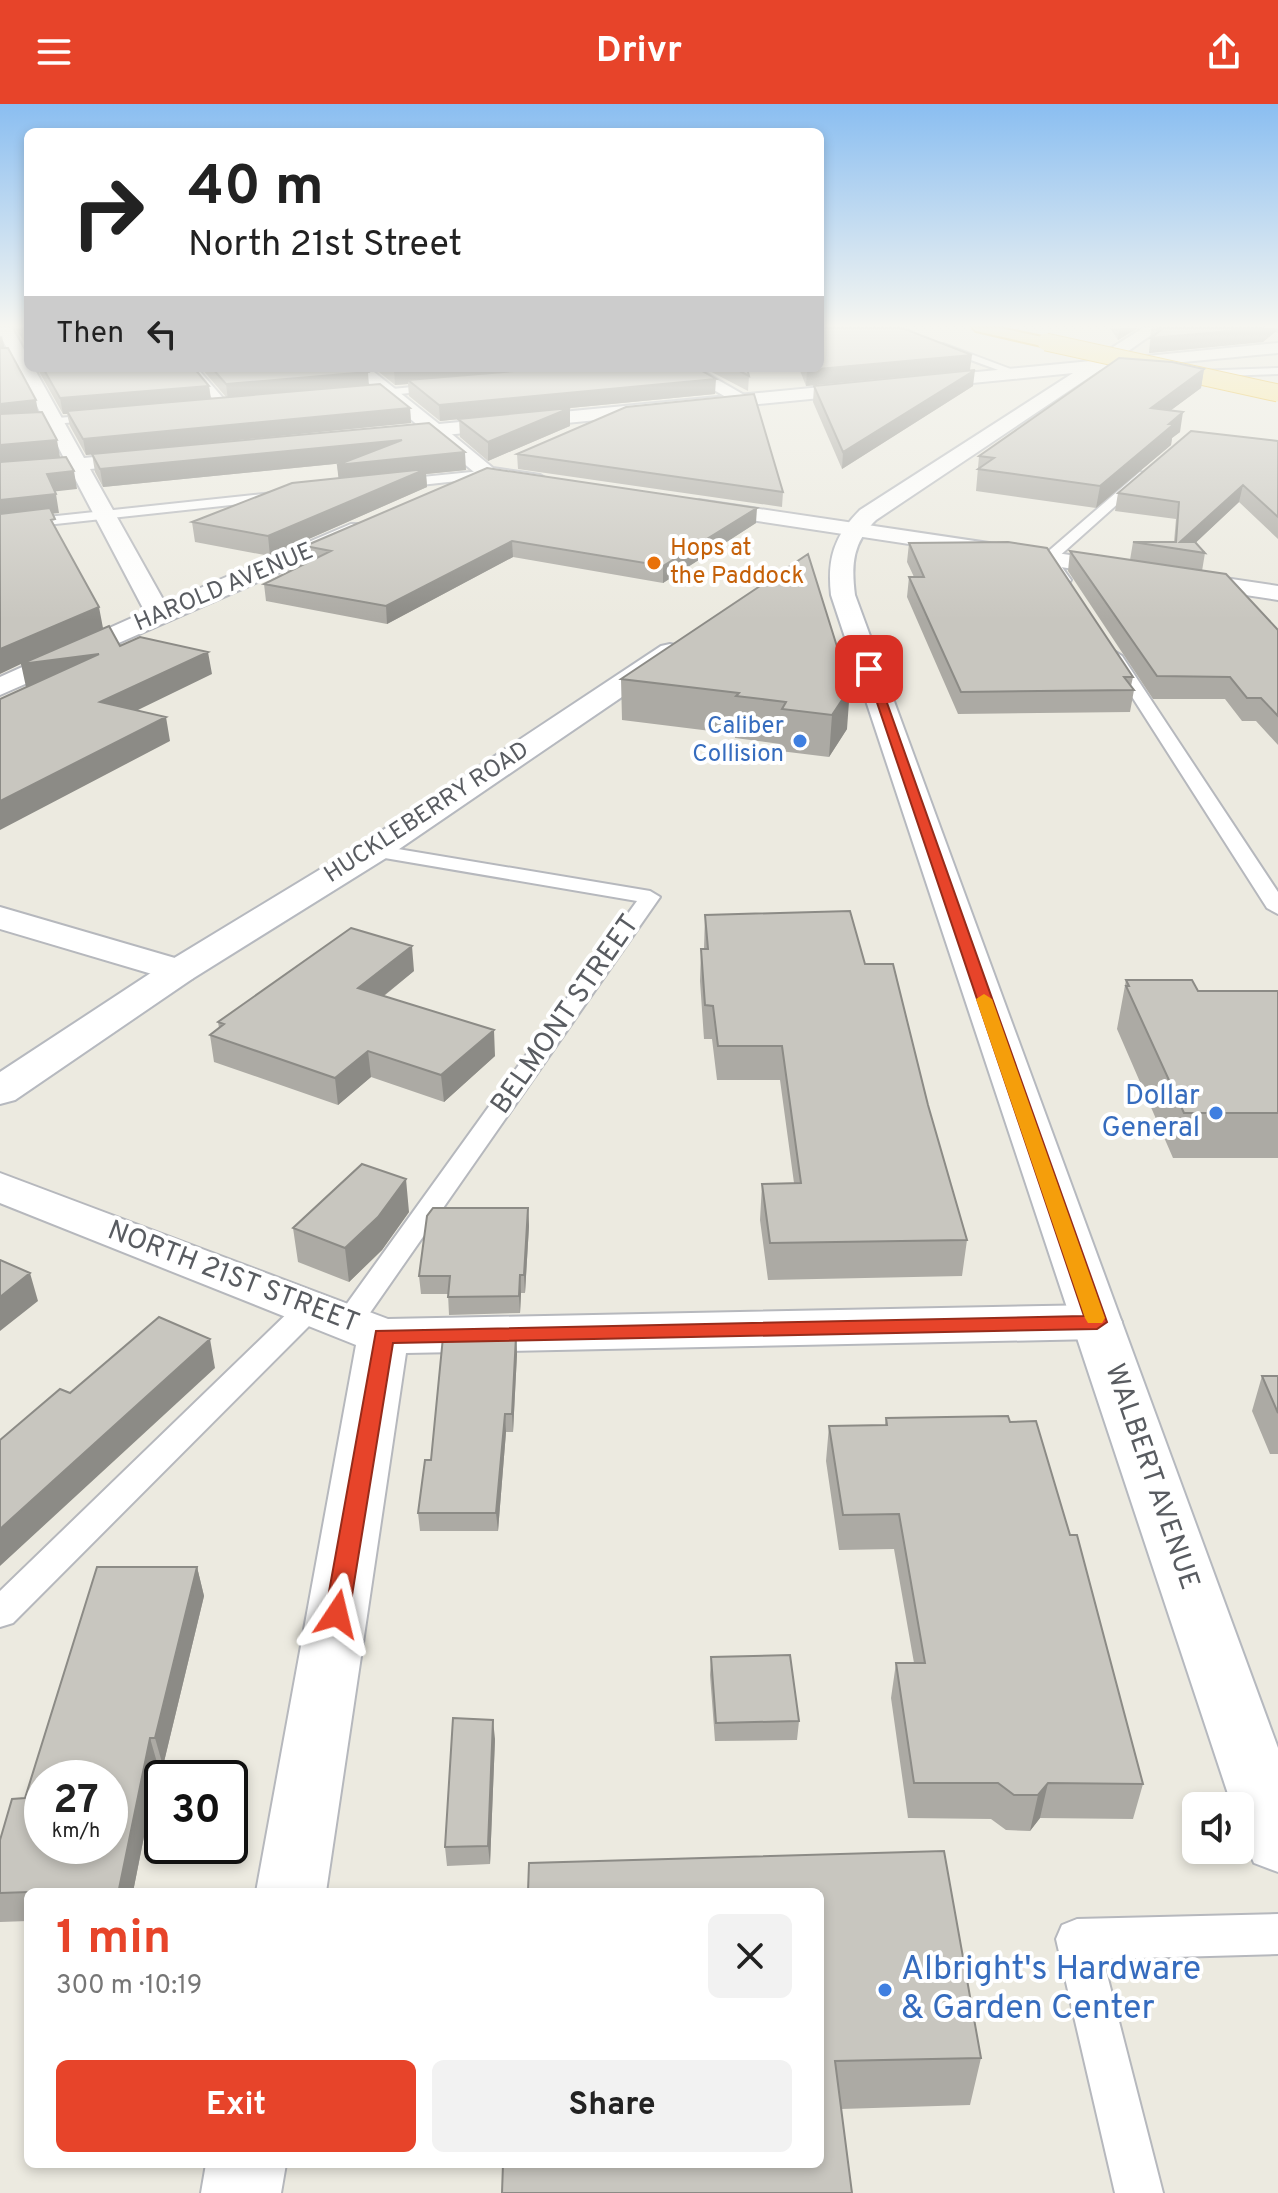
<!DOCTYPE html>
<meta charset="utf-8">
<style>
:root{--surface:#fff;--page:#f2f2f2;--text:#222;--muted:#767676;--accent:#e7442a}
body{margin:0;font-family:Overpass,sans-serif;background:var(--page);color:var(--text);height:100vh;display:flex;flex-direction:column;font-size:30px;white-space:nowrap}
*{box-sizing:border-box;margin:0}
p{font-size:26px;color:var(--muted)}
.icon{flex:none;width:44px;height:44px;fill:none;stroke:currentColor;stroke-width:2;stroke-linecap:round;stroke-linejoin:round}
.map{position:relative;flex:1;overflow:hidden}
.details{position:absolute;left:24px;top:1784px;width:800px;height:280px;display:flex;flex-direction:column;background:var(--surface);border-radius:12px;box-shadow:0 4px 12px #0003}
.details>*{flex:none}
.guide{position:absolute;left:24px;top:24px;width:800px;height:244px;border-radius:12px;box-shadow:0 4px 12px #0003;background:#fff;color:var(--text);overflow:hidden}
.buttons{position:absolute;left:1182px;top:1688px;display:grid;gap:16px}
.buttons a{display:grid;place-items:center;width:72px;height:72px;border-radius:12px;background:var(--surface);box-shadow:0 4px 12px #0003;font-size:40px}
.speed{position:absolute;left:24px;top:1656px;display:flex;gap:16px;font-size:40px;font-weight:700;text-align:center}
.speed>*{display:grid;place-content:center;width:104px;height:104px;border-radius:50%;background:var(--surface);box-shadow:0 4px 12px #0003;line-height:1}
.speed small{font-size:20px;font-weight:400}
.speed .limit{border:4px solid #111;border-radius:12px;background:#fff;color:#111}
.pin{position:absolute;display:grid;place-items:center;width:68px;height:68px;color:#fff;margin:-34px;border-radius:16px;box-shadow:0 4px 12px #0006}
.me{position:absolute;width:88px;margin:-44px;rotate:10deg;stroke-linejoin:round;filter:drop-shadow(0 0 6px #0008)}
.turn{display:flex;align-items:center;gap:28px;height:168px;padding:0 32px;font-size:36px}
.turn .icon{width:104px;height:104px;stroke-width:2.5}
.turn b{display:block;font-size:56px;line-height:68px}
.then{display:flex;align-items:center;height:76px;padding:0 32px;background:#0003;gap:16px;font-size:30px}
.round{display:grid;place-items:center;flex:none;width:84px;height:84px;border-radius:12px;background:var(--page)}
.headline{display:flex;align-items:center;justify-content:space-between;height:136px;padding:0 32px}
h1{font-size:48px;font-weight:700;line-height:60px;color:var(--accent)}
.primary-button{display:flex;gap:16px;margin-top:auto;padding:16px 32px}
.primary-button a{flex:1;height:92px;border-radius:12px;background:var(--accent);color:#fff;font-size:32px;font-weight:700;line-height:92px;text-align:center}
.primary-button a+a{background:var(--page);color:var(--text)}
header{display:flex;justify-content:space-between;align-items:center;height:104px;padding:0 32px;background:var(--accent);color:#fff;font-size:36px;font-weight:700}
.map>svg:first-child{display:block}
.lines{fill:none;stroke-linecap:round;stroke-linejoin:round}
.lane-casing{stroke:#b6b8bd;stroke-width:4}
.street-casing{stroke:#b6b8bd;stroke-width:4}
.secondary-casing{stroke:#b6b9bf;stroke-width:4}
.highway-casing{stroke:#e9ae02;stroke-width:4}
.lane{fill:#fff;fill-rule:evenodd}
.street{fill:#fff;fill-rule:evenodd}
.secondary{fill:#fff;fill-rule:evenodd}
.highway{fill:#fce487;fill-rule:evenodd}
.highway-bridge-casing{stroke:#e9ae02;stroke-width:19;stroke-linecap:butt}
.highway-bridge{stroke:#fce487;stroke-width:17}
.wall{fill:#acaaa4}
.shaded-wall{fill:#8c8b86}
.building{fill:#c8c6bf;stroke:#8c8b86;stroke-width:2;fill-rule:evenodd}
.route{fill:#e7442a;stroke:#962c1b;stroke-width:2}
.slow{fill:#f59e0b}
.food-dot{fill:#e8710a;stroke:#fff;stroke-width:3}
.shop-dot{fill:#3f7fe0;stroke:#fff;stroke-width:3}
.labels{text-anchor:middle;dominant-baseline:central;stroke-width:8;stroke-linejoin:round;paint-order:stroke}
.far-food-label{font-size:24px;fill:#c56008;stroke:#fff;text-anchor:start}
.far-street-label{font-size:24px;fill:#595c61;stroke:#fff}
.far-shop-label{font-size:24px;fill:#366cbe;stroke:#fff;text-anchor:end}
.street-label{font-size:28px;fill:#595c61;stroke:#fff}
.shop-label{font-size:28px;fill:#366cbe;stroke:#fff;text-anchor:end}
.near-shop-label{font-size:34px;fill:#366cbe;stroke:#fff;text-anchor:start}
</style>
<header><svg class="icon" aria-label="menu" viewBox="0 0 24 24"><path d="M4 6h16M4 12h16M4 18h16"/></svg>Drivr<svg class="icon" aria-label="share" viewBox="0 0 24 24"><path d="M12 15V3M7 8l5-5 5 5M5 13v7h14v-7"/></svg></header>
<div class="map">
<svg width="1278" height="2089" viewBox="0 0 1278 2089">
<rect width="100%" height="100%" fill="#eceae0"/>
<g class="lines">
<defs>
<path id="lane" d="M 938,240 L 944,240 L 1021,269 L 1012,271 L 938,244 Z
M 187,264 L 197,264 L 229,301 L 229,305 L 221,305 Z
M 1278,264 L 1278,270 L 1194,273 L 1189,270 L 1194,267 Z
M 443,280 L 448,283 L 447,285 L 362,294 L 357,291 L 362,288 Z
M 104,310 L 108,311 L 108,315 L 0,325 L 0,319 Z
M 481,367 L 485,368 L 485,374 L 393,384 L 387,380 L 393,376 Z
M 1140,368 L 1150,371 L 1056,455 L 1071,476 L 1069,479 L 1059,479 L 1042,454 L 1044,451 Z
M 283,388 L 287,389 L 287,395 L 0,426 L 0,418 Z
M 1114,547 L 1122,552 L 1278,788 L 1278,810 L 1267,804 L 1106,552 Z
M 374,741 L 650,787 L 660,793 L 358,1226 L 348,1229 L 338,1226 L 333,1219 L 338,1212 L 637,797 L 367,751 L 364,747 Z
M 310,1194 L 320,1197 L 325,1204 L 320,1211 L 13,1519 L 0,1523 L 0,1487 L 300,1197 Z
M 1278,1810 L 1278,1850 L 1103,1855 L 1163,2089 L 1115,2089 L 1056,1835 L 1062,1821 L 1077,1815 Z"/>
<path id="street" d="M 0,224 L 12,224 L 28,253 L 28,264 L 34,264 L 84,354 L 153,347 L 163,353 L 153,359 L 90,365 L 165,499 L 351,420 L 367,420 L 370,425 L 367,430 L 0,591 L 0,573 L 145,508 L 71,367 L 0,374 L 0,362 L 65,356 L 0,231 Z
M 676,264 L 697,264 L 753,296 L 744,301 L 738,300 Z
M 435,320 L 442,322 L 493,364 L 540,371 L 550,377 L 540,383 L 480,373 L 431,332 L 413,334 L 404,328 L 413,322 Z
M 699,396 L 1278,482 L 1278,496 L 691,407 L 688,402 Z
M 0,803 L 192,859 L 198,867 L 192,875 L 179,878 L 0,825 Z
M 0,1069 L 388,1215 L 1097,1201 L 1115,1206 L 1122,1218 L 1115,1230 L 1097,1235 L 406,1249 L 326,1788 L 256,1788 L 356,1241 L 0,1099 Z
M 206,2060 L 286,2060 L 281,2089 L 201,2089 Z"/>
<path id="secondary" d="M 1143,224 L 1161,224 L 1117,255 L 1278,239 L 1278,249 L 1100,266 L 876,416 C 853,438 851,460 855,491 L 1278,1644 L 1278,1768 L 1254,1759 C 1245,1739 1240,1724 1240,1702 L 1232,1702 L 831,491 C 827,455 834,432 860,406 L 1073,269 L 435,332 L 428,330 L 351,264 L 369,264 L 439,320 L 1091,257 Z
M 670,540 L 679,542 L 683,548 L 679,554 L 386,754 L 192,875 L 15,996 L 0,1000 L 0,968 L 166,859 L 362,740 L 661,542 Z"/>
<path id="highway" d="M 973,224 L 1000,224 L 1052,235 L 1054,238 L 1046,243 L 976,227 Z"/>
</defs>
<use href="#lane" class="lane-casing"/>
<use href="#street" class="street-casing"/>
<use href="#secondary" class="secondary-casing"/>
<use href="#highway" class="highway-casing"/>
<use href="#lane" class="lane"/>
<use href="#street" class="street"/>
<use href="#secondary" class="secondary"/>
<use href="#highway" class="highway"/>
<defs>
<path id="highway-bridge" d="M 1046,238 L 1278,289"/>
</defs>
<use href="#highway-bridge" class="highway-bridge-casing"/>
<use href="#highway-bridge" class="highway-bridge"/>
</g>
<path class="wall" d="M 15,224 L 28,224 L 28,243 Z
M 1110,224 L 1138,224 L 1118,236 Z
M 1151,224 L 1278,224 L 1278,229 L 1275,228 L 1263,238 L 1149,249 Z
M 37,264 L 194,264 L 209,282 L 211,294 L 226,293 L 201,264 L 363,264 L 369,281 L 410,304 L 411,319 L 100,349 L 429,319 L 466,366 L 426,370 L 427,383 L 270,452 L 195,438 L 192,418 L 339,374 L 337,361 L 345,359 L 103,383 L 95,368 L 92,350 L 86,351 L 70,322 L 67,310 L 63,310 Z
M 374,264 L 697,264 L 715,290 L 570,304 L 570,322 L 488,357 L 460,333 L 459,315 L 440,317 L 409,292 L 408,280 L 395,281 Z
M 704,264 L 747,264 L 749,272 L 748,287 Z
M 799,264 L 820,264 L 970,266 L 806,282 Z
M 1204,265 L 1201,284 L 1171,306 L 1180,328 L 1172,334 L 1171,341 L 1096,404 L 976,387 L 979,352 Z
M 814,282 L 973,282 L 842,365 L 813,298 Z
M 1278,337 L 1278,435 L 1239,398 L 1196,438 L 1205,449 L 1202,467 L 1278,526 L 1278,641 L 1256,617 L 1242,617 L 1225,595 L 1153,595 L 1068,467 L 1070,447 L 1130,456 L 1133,438 L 1174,438 L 1176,415 L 1115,407 L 1118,389 Z
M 517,350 L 783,388 L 782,403 L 518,365 Z
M 756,419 L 663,479 L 513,453 L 387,520 L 266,497 L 264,480 L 307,458 L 305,442 Z
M 909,439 L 1133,573 L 1131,582 L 1134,586 L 1130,608 L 958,610 L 907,493 L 909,473 L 914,473 L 907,458 Z
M 808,450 L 847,625 L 829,653 L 780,647 L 780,640 L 735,634 L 735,630 L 622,616 L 621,575 Z
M 705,811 L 865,860 L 928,1001 L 967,1136 L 962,1172 L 768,1176 L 760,1116 L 762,1080 L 794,1079 L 780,976 L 717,976 L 712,935 L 704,935 L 700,877 L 701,845 L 704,845 Z
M 414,867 L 384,892 L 495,952 L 444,998 L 371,973 L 338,1001 L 214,958 L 210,931 L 219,924 L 218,918 Z
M 1126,876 L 1198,887 L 1278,887 L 1278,1054 L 1173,1054 L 1117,925 Z
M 528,1104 L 529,1122 L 525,1189 L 521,1189 L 520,1209 L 449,1211 L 448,1190 L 421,1190 L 419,1172 Z
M 409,1108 L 382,1146 L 349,1178 L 298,1158 L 293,1124 Z
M 516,1232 L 517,1250 L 513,1328 L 506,1328 L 498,1427 L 420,1427 L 418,1409 Z
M 1262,1272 L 1278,1272 L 1278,1350 L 1270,1350 L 1252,1307 Z
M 886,1314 L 1143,1680 L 1133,1715 L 1040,1714 L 1030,1727 L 1006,1726 L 991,1715 L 908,1714 L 891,1594 L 896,1559 L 914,1559 L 894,1445 L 839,1446 L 826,1357 L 829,1322 L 885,1321 Z
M 197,1463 L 204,1492 L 163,1662 L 158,1662 L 133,1788 L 28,1788 L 28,1817 L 0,1818 L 0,1736 L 25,1694 Z
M 711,1553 L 799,1617 L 797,1636 L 715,1637 L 710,1571 Z
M 495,1635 L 490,1760 L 447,1762 L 445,1743 Z
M 820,1788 L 981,1954 L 970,2001 L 841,2005 L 502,2089 Z"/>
<path class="shaded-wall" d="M 1120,224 L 1138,224 L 1118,236 Z
M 1264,224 L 1276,224 L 1275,228 L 1263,238 L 1149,249 L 1151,234 Z
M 2,232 L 5,247 L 0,248 L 0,233 Z
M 972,251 L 970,266 L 806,282 L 807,266 Z
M 415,264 L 588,264 L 408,276 L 408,280 L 395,281 L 394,266 Z
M 1204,265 L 1201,284 L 1147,324 L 1151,304 Z
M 975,266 L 973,282 L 842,365 L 843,348 Z
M 368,268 L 369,283 L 228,296 L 226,280 Z
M 716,275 L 715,290 L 570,304 L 570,322 L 488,357 L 488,338 L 569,304 L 440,317 L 439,301 Z
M 209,282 L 211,298 L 67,307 L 67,310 L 63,310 L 60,294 Z
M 36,296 L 39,313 L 0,316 L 0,300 Z
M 410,304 L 411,319 L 86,351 L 83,335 Z
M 1183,308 L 1180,328 L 1172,334 L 1171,341 L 1096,404 L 1100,382 Z
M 57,336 L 60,353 L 0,359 L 0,341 Z
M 402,336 L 404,353 L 103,383 L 100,365 Z
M 465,348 L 466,366 L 426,370 L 427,383 L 270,452 L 268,432 L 339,379 L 337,361 Z
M 74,367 L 77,385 L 50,388 L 47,370 Z
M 1243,381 L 1239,398 L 1188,446 L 1180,438 Z
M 56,390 L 59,409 L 0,415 L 0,396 Z
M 757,404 L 756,419 L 663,479 L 663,462 Z
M 512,437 L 513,453 L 387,520 L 386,502 Z
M 99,503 L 103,524 L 99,550 L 26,583 L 21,560 L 0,570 L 0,545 Z
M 208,548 L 212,570 L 105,622 L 100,598 Z
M 850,584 L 847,625 L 829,653 L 832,611 Z
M 166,613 L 170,637 L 0,726 L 0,697 Z
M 412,842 L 414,867 L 361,910 L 358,884 Z
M 494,926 L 495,952 L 444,998 L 441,971 Z
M 368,947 L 371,973 L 338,1001 L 335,974 Z
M 406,1075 L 409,1108 L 382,1146 L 349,1178 L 345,1144 Z
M 528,1104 L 529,1122 L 525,1189 L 524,1171 Z
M 30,1169 L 38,1197 L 0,1227 L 0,1193 Z
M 520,1171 L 521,1189 L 520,1209 L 519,1192 Z
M 516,1232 L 517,1250 L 513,1328 L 512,1310 Z
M 210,1235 L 215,1264 L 0,1462 L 0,1425 Z
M 505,1310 L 506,1328 L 498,1427 L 496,1409 Z
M 197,1463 L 204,1492 L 163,1662 L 155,1634 Z
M 493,1616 L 495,1635 L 490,1760 L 488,1742 Z
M 150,1634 L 158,1662 L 133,1788 L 120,1788 L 119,1785 Z
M 1048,1679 L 1040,1714 L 1030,1727 L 1038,1691 Z"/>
<path class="building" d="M 22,224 L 28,224 L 28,233 Z
M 820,224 L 902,224 L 972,251 L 807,266 L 806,264 L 820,264 Z
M 1157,224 L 1264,224 L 1151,234 L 1162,225 Z
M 0,244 L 8,244 L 36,296 L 0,300 Z
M 1119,254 L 1172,258 L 1204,265 L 1151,304 L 1183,308 L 1169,320 L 1174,320 L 1100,382 L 978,365 L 994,354 L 979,352 Z
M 43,264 L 194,264 L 209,282 L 60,294 Z
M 212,264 L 363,264 L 368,268 L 226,280 Z
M 392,264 L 415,264 L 394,266 Z
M 551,264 L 697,264 L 716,275 L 439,301 L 408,276 Z
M 734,264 L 747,264 L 749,272 Z
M 975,266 L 843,348 L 814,282 Z
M 380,280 L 410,304 L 83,335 L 67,307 Z
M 754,290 L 783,388 L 517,350 L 626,303 Z
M 570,304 L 488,338 L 458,315 Z
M 42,308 L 57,336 L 0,341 L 0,310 Z
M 429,319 L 465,348 L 337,361 L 402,336 L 100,365 L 92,350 Z
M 1191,327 L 1278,337 L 1278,413 L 1243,381 L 1180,438 L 1195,438 L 1205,449 L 1133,438 L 1176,438 L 1179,398 L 1118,389 Z
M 66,353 L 74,367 L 47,370 L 56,390 L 0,396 L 0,358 Z
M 487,364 L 757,404 L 663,462 L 512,437 L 386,502 L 264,480 L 331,447 L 305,442 Z
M 426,365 L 268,432 L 192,418 L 292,379 Z
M 50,404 L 55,415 L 51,416 L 99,503 L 0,545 L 0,410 Z
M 1008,438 L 1047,444 L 1133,573 L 1124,573 L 1134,586 L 961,588 L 909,473 L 924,473 L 909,439 Z
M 1070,447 L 1226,470 L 1278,526 L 1278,612 L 1261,594 L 1247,594 L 1230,573 L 1157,572 Z
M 808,450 L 850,584 L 832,611 L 782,605 L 786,598 L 736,592 L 739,589 L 621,575 Z
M 109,522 L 120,542 L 140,533 L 208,548 L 100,598 L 166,613 L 0,697 L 0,595 L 99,550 L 21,560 Z
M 850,807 L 865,860 L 893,860 L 928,1001 L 967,1136 L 770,1139 L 762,1080 L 801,1079 L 782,942 L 718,942 L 713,902 L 705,901 L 701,845 L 708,845 L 705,811 Z
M 351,824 L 412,842 L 358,884 L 494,926 L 441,971 L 368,947 L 335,974 L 210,931 L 224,920 L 218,918 Z
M 1126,876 L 1192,876 L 1198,887 L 1278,887 L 1278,1009 L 1184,1009 L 1126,882 L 1129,882 Z
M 362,1060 L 406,1075 L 378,1113 L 345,1144 L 293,1124 Z
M 433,1104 L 528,1104 L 524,1171 L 520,1171 L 519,1192 L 448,1193 L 450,1172 L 419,1172 L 427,1112 Z
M 0,1156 L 30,1169 L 0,1193 Z
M 159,1213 L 210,1235 L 0,1425 L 0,1336 L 60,1285 L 70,1289 Z
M 516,1232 L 512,1310 L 505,1310 L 496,1409 L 418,1409 L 425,1356 L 431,1356 L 443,1233 Z
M 1262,1272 L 1278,1272 L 1278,1309 Z
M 1008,1312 L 1010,1318 L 1036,1317 L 1070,1431 L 1077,1431 L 1143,1680 L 1048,1679 L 1038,1691 L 1014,1691 L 998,1679 L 914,1679 L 896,1559 L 925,1559 L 899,1410 L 843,1411 L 829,1322 L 887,1321 L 886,1314 Z
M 97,1463 L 197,1463 L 155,1634 L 150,1634 L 119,1785 L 0,1789 L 0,1736 L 12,1695 L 25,1694 ZM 42,1674 L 110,1674 L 110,1742 L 42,1742 Z
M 790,1551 L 799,1617 L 716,1619 L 711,1553 Z
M 453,1614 L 493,1616 L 488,1742 L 445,1743 Z
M 944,1747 L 981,1954 L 835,1957 L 852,2089 L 502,2089 L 503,2060 L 820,2060 L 820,1788 L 528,1788 L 529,1759 Z"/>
<linearGradient id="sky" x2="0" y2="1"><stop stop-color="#8abef1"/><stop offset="0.43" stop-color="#f6f6f1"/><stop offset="1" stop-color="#f6f6f1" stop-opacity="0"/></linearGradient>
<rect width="1278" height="516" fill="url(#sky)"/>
<path class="route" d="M 865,563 L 875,565 L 1107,1218 L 1097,1225 L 393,1239 L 349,1510 L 346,1517 L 337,1520 L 328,1517 L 325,1510 L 376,1227 L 1084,1212 Z"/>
<path class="slow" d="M 984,890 L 992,895 L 1105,1214 L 1102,1219 L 1088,1219 L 1085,1214 L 976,895 Z"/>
<circle class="food-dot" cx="654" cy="459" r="8"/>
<g class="shop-dot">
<circle cx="800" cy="637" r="8"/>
<circle cx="1216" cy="1009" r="8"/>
<circle cx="885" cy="1886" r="8"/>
</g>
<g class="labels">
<g class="far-food-label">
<text x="670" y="445">Hops at<tspan x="670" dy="28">the Paddock</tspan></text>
</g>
<g class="far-street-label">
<text transform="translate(224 484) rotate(-23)">HAROLD AVENUE</text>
<text transform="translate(427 709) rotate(-33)">HUCKLEBERRY ROAD</text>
</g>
<g class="far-shop-label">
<text x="784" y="623">Caliber<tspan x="784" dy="28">Collision</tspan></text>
</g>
<g class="street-label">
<text transform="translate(566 911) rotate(-55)">BELMONT STREET</text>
<text transform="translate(233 1174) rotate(21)">NORTH 21ST STREET</text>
<text transform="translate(1151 1373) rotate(71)">WALBERT AVENUE</text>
</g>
<g class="shop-label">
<text x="1200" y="993">Dollar<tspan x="1200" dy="32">General</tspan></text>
</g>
<g class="near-shop-label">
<text x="901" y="1866">Albright's Hardware<tspan x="901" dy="39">&amp; Garden Center</tspan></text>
</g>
</g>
</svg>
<div class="buttons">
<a><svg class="icon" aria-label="sound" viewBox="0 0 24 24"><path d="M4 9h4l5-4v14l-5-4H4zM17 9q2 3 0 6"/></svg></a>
</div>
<div class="speed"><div>27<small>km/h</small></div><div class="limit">30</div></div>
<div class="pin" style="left:869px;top:565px;background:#d93025"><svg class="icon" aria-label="arrive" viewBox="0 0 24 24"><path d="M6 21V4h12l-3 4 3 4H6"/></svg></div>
<svg class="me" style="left:337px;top:1510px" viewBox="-20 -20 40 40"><path d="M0-17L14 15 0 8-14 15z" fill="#e7442a" stroke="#fff" stroke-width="4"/></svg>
<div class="guide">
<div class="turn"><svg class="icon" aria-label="right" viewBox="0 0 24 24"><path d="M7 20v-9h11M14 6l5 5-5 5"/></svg><div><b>40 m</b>North 21st Street</div></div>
<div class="then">Then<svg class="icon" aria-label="left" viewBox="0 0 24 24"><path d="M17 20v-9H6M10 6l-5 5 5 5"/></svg></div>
</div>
<section class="details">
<div class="headline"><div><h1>1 min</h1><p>300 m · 10:19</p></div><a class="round"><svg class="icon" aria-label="close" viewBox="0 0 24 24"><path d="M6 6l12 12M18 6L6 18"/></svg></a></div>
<div class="primary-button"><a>Exit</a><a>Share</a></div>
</section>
</div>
